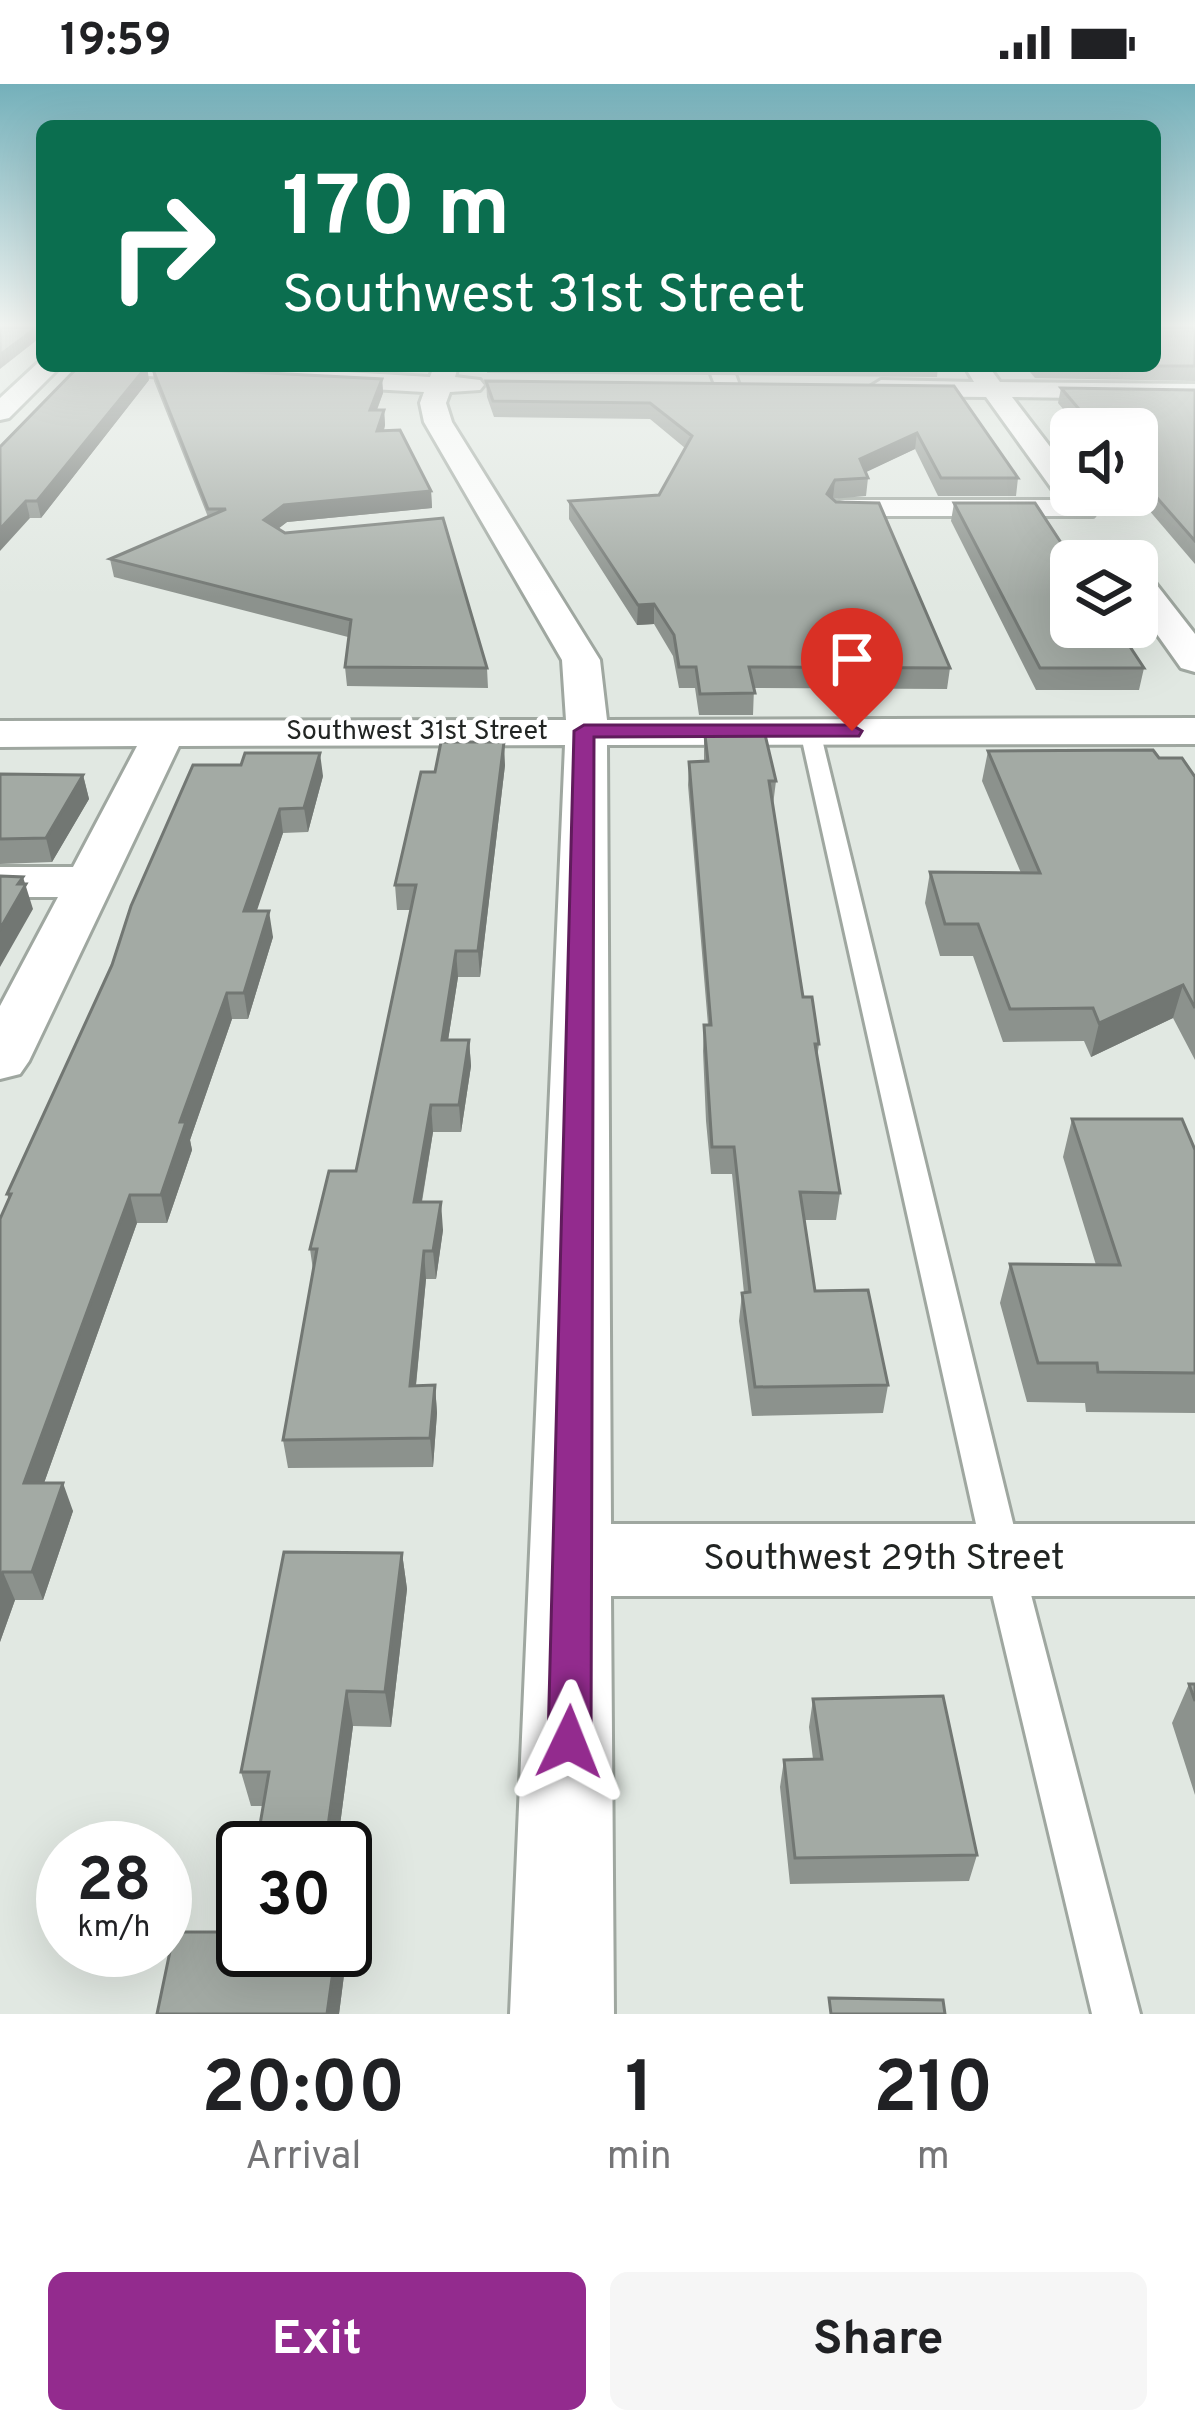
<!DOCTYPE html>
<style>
:root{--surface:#fff;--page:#f6f6f6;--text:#202124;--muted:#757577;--accent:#932b8e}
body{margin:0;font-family:Overpass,sans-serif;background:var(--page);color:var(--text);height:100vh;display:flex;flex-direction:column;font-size:45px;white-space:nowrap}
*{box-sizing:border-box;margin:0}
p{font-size:39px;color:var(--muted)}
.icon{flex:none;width:66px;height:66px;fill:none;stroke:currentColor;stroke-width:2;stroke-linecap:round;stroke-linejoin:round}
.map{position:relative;height:1930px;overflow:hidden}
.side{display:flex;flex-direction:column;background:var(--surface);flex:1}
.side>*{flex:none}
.top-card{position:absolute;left:36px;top:36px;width:1125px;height:252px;border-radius:18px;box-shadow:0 12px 48px #0002;background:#0b6e4f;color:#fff;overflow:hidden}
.buttons{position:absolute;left:1050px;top:324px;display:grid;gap:24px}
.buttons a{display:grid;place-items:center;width:108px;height:108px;border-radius:18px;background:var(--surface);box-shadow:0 12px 48px #0002;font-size:60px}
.speed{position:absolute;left:36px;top:1737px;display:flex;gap:24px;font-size:60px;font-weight:700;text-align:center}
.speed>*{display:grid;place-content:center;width:156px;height:156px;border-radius:50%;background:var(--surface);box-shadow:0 12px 48px #0002;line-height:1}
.speed small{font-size:30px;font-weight:400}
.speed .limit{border:6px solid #111;border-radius:18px;background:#fff;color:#111}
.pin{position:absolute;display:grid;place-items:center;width:102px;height:102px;color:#fff;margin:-123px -51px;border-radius:50% 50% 50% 0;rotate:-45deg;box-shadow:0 0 12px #0007}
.pin .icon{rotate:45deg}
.me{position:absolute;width:132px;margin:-66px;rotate:2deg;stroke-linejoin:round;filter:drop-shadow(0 0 9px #0008)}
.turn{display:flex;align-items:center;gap:42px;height:252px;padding:0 48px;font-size:54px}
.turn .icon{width:156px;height:156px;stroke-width:2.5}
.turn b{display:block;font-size:84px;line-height:102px}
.eta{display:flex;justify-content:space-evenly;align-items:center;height:204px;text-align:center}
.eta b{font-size:72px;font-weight:700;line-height:84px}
.primary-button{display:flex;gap:24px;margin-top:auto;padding:24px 48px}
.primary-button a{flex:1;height:138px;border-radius:18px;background:var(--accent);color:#fff;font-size:48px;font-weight:700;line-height:138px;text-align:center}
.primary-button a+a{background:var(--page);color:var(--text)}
.status{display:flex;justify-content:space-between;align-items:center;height:84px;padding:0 60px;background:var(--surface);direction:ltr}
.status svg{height:33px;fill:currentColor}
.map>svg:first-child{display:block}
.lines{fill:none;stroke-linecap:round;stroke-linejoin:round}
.service-casing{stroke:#9fa7a0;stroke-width:6}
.minor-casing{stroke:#9fa7a0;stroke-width:6}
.service{fill:#fff;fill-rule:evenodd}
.minor{fill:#fff;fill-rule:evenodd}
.wall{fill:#8c928d}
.shaded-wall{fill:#727773}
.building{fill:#a3aaa4;stroke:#727773;stroke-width:3}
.route{fill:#932b8e;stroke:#601c5c;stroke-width:3}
.labels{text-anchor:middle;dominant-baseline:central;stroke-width:9;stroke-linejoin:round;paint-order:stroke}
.far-street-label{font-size:27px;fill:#222523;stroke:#fff}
.near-street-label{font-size:36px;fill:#222523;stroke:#fff}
</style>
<div class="status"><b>19:59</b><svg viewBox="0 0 49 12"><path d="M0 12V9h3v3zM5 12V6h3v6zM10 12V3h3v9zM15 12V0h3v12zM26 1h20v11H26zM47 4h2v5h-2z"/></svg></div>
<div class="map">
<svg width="1195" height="1930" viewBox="0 0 1195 1930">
<rect width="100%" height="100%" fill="#e1e8e2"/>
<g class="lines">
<defs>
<path id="service" d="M 810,641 L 820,647 L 1022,1476 L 1140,1930 L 1092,1930 L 984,1476 L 800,647 Z"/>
<path id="minor" d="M 40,277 L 42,282 L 61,282 L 9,334 L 0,336 L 0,314 Z
M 84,282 L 244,282 L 430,293 L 434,282 L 458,282 L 455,293 L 480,296 L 484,301 L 480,306 L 450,308 L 446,319 L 452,338 L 600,576 L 607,636 L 1195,634 L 1195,660 L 607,661 L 611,1440 L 1195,1440 L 1195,1512 L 611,1512 L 614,1930 L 510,1930 L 565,661 L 179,662 L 29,977 L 20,990 L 0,995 L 0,922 L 58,813 L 0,813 L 0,783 L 73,783 L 137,662 L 0,663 L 0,637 L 566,636 L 562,576 L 424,338 L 420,319 L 424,308 L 96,289 Z
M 708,282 L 732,282 L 739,301 L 735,306 L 717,306 Z
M 974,282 L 989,283 L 1000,298 L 1195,300 L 1195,316 L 1012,313 L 1071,390 L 1071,411 L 1086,411 L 1082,416 L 1098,425 L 1093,432 L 834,432 L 829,425 L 834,418 L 845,416 L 1060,416 L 986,313 L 881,312 L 868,304 L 881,296 L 974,298 L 968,288 Z
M 1137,488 L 1149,491 L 1195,550 L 1195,588 L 1181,584 L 1137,522 Z"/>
</defs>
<use href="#service" class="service-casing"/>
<use href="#minor" class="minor-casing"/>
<use href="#service" class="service"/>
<use href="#minor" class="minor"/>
</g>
<path class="wall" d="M 1195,243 L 1195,297 L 1035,294 L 1025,282 L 1155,282 Z
M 321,282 L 395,282 L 393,287 Z
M 487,282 L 938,282 L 937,293 L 487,289 Z
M 152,283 L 382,295 L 383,309 L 377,326 L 384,326 L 385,341 L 384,347 L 431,407 L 432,424 L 287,438 L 278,445 L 487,584 L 488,604 L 347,602 L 345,583 L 348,553 L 114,493 L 110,475 L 208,433 L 154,297 Z
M 149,296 L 41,434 L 30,434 L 0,363 Z
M 486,297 L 954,302 L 1018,394 L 1016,412 L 938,412 L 915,365 L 865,388 L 868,394 L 866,412 L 832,415 L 950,584 L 947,605 L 754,604 L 753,631 L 699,631 L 695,604 L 679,604 L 673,572 L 654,540 L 637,541 L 569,435 L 569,417 L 659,411 L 685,364 L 650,335 L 494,333 L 487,313 Z
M 1061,304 L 1195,306 L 1195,480 L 1136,411 L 1137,345 L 1080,345 L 1058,319 Z
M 954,419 L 1144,584 L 1139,606 L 1036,606 L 951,437 Z
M 704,643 L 776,697 L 773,721 L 803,913 L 819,960 L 817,974 L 840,1109 L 836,1136 L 804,1136 L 815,1207 L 888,1301 L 883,1329 L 752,1332 L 739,1237 L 742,1209 L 744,1209 L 732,1090 L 711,1090 L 706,1037 L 703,967 L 704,941 L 708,941 L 688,701 L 689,678 L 704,678 Z
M 988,667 L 1159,674 L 1195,693 L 1195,976 L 1173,934 L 1091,973 L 1084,957 L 1003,958 L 973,872 L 940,872 L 925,819 L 930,788 L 1021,789 L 982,697 Z
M 505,681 L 480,893 L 458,893 L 448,956 L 469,956 L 471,982 L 461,1048 L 433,1048 L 422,1118 L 443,1146 L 436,1195 L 426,1195 L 416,1302 L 435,1301 L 437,1329 L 433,1383 L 288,1384 L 283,1356 L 313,1186 L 310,1165 L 356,1087 L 411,826 L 397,826 L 395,801 L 435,688 Z
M 0,690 L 83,691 L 89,715 L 52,778 L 0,780 Z
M 323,692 L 308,748 L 283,749 L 256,827 L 273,853 L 248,935 L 232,935 L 190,1056 L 192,1066 L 167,1139 L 137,1139 L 44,1399 L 73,1427 L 43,1516 L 15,1516 L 0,1558 L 9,1116 L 7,1110 L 112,881 L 131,822 Z
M 1072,1035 L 1195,1066 L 1195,1329 L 1086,1328 L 1085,1319 L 1027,1318 L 1000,1219 L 1010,1180 L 1096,1181 L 1063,1073 Z
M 402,1469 L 407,1505 L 391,1643 L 353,1642 L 338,1756 L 357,1790 L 339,1930 L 157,1930 L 241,1848 L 263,1722 L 251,1722 L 241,1688 Z
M 1189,1600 L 1195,1600 L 1195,1711 L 1172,1639 Z
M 813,1615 L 977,1771 L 969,1797 L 790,1800 L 780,1703 L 784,1676 L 813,1675 L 809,1643 Z"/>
<path class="shaded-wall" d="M 37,243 L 42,243 L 42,252 L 0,285 L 0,271 Z
M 147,282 L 149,296 L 41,434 L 37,417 Z
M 382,295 L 383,309 L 371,341 L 370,326 Z
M 384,326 L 385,341 L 379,363 L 377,347 Z
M 917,349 L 915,365 L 858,392 L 860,375 Z
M 835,396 L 833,414 L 825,428 L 827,410 Z
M 431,407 L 432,424 L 287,438 L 267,453 L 264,436 L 284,421 Z
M 26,417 L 30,434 L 0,467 L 0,445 Z
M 654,520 L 654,540 L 637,541 L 638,521 Z
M 504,658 L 505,681 L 480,893 L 478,867 Z
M 320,669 L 323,692 L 308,748 L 304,724 Z
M 83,691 L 89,715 L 52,778 L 46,754 Z
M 280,725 L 283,749 L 248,853 L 244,827 Z
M 23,793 L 33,825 L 0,883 L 0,845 Z
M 269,827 L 273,853 L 248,935 L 244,909 Z
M 456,867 L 458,893 L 444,982 L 442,956 Z
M 1183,901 L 1173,934 L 1091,973 L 1099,939 Z
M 227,909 L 232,935 L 190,1056 L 192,1066 L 167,1139 L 161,1111 L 180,1038 Z
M 469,956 L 471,982 L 461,1048 L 459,1021 Z
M 431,1021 L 433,1048 L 417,1145 L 414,1118 Z
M 130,1111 L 137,1139 L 34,1427 L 24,1399 Z
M 441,1118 L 443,1146 L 436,1195 L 433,1167 Z
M 424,1167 L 426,1195 L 413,1330 L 410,1302 Z
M 435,1301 L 437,1329 L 433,1383 L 430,1354 Z
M 63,1399 L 73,1427 L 43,1516 L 32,1488 Z
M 402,1469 L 407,1505 L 391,1643 L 385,1608 Z
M 3,1488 L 15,1516 L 0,1558 L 0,1497 Z
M 347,1607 L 353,1642 L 337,1764 L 326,1756 Z
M 350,1756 L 357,1790 L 339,1930 L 327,1930 L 336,1866 L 345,1866 L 345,1796 Z"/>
<path class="building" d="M 0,243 L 37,243 L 0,271 Z
M 1155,243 L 1195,243 L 1195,282 L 1155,282 Z
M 79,282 L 147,282 L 37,417 L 26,417 L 0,445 L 0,363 Z
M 152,283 L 382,295 L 370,326 L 384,326 L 377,347 L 400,346 L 431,407 L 284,421 L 264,436 L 285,449 L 443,434 L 487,584 L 345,583 L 351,536 L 110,475 L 226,425 L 208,425 Z
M 486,297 L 954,302 L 1018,394 L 941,394 L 917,349 L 860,375 L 868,394 L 835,396 L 827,410 L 836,418 L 879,419 L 950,584 L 749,583 L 755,609 L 700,610 L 696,583 L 679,583 L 674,551 L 654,520 L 638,521 L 569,417 L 659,411 L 692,352 L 650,319 L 493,317 Z
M 1061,304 L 1195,306 L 1195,457 L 1137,391 L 1137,345 L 1096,345 Z
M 954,419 L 1035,419 L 1073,477 L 1071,477 L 1071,543 L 1117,543 L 1144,584 L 1040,584 Z
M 763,642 L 776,697 L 769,697 L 803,913 L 812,913 L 819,960 L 815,960 L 840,1109 L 800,1108 L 815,1207 L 868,1206 L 888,1301 L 755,1303 L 742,1209 L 750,1208 L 734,1063 L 712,1063 L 704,941 L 711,941 L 689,678 L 708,677 L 704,643 Z
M 441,658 L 504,658 L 478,867 L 456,867 L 442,956 L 469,956 L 459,1021 L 431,1021 L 414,1118 L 441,1118 L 433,1167 L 424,1167 L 410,1302 L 435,1301 L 430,1354 L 283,1356 L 317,1165 L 310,1165 L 329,1087 L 356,1087 L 416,801 L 395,801 L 421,688 L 435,688 Z
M 1153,666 L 1159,674 L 1182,674 L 1195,693 L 1195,924 L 1183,901 L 1099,939 L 1093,924 L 1010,925 L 978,840 L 945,840 L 930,788 L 1040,789 L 988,667 Z
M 245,669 L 320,669 L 304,724 L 280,725 L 244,827 L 269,827 L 244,909 L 227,909 L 180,1038 L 186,1038 L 161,1111 L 130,1111 L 24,1399 L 63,1399 L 32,1488 L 3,1488 L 0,1497 L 0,1135 L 11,1110 L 7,1110 L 112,881 L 131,822 L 193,681 L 241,681 Z
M 0,690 L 83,691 L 46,754 L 0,755 Z
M 0,792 L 23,793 L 18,800 L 26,800 L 0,845 Z
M 1072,1035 L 1182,1035 L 1195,1066 L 1195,1289 L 1098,1288 L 1097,1279 L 1038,1279 L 1010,1180 L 1120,1181 Z
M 284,1468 L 402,1469 L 385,1608 L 347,1607 L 326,1756 L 350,1756 L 345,1796 L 345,1764 L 256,1764 L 269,1688 L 241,1688 Z
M 1189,1600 L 1195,1600 L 1195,1617 Z
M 943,1612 L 977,1771 L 795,1774 L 784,1676 L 822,1675 L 813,1615 Z
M 243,1839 L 243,1866 L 336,1866 L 327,1930 L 157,1930 L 174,1848 L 241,1848 Z
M 829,1914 L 943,1916 L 945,1930 L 831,1930 Z"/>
<linearGradient id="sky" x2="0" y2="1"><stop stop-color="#74b0ba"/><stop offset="0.47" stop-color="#f2f5f2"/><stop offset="1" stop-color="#f2f5f2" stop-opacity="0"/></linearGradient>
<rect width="1195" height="513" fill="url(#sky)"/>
<path class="route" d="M 852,641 L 862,647 L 859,652 L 594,653 L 591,1658 L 584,1673 L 569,1679 L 554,1673 L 548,1658 L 574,647 L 584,641 Z"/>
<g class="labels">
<g class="far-street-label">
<text x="417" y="648">Southwest 31st Street</text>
</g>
<g class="near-street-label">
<text x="884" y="1476">Southwest 29th Street</text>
</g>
</g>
</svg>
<div class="buttons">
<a><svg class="icon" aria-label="sound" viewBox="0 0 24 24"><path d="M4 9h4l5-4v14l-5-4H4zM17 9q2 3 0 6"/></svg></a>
<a><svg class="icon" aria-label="layers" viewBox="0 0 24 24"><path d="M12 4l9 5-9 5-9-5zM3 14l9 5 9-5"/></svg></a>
</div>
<div class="speed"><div>28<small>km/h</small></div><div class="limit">30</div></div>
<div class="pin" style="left:852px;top:647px;background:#d93025"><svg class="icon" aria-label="arrive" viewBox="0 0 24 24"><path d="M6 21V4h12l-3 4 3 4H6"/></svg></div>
<svg class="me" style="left:569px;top:1658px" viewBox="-20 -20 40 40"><path d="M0-17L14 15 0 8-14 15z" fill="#932b8e" stroke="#fff" stroke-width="4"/></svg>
<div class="top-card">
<div class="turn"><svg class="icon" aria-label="right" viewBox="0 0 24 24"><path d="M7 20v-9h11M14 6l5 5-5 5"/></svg><div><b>170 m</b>Southwest 31st Street</div></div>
</div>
</div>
<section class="side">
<div class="eta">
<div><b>20:00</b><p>Arrival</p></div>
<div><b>1</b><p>min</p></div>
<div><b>210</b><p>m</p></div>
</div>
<div class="primary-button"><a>Exit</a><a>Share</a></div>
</section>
